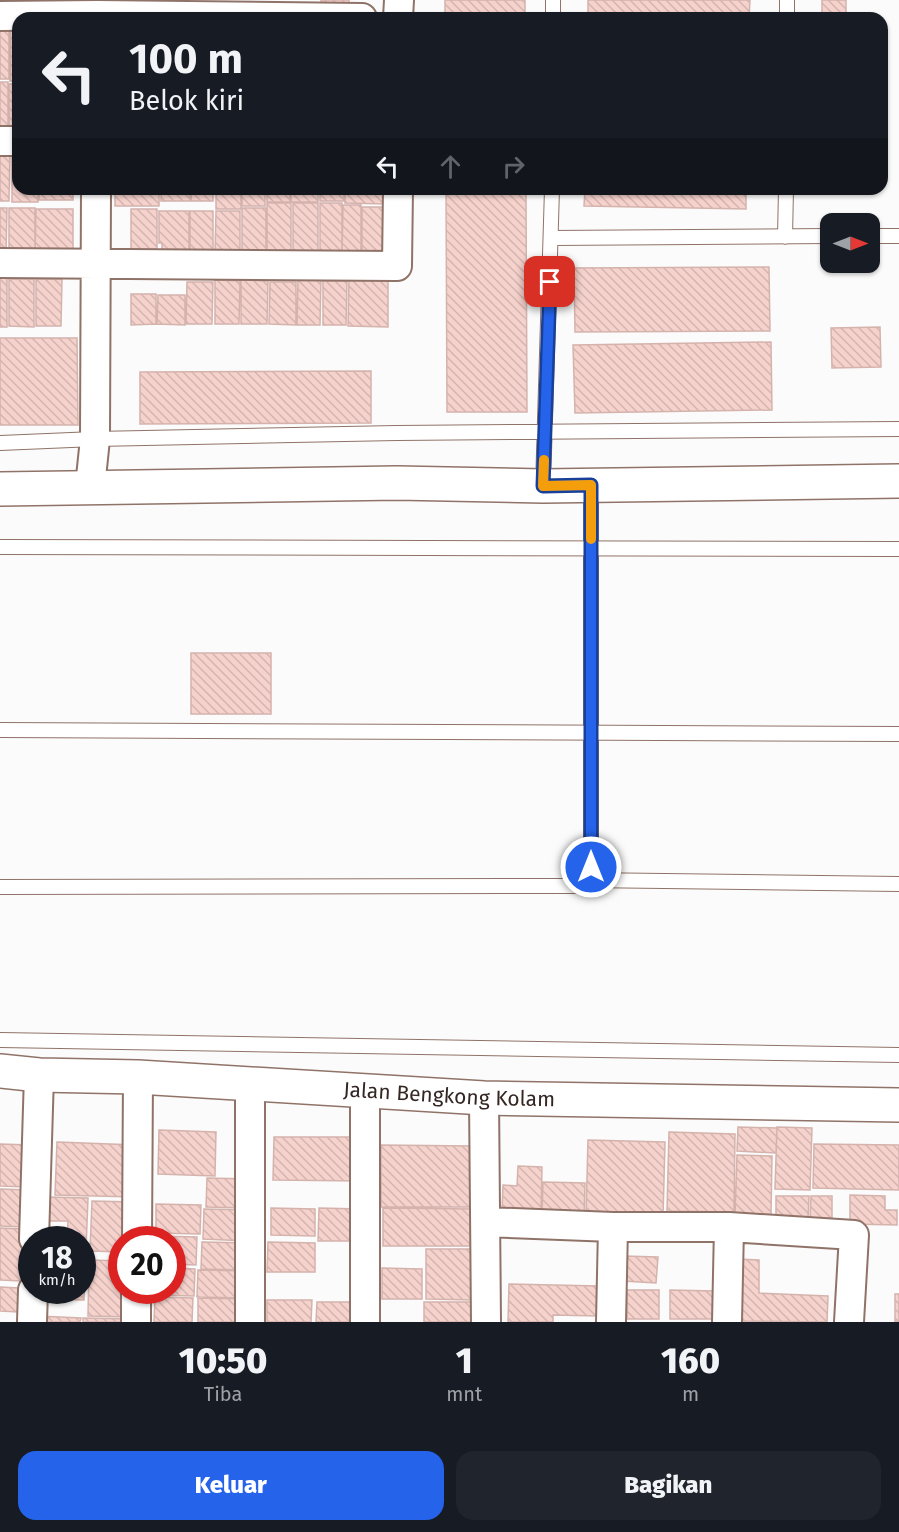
<!DOCTYPE html>
<html lang="id">
<style>
:root{--surface:#171b24;--page:#20242c;--text:#f1f3f6;--muted:#9ea1a6;--accent:#2563eb}
body{margin:0;font-family:"Fira Sans",sans-serif;background:var(--page);color:var(--text);height:100vh;display:flex;flex-direction:column;font-size:22px;white-space:nowrap}
*{box-sizing:border-box;margin:0}
p{font-size:20px;color:var(--muted)}
.icon{flex:none;width:33px;height:33px;fill:none;stroke:currentColor;stroke-width:2;stroke-linecap:round;stroke-linejoin:round}
.map{position:relative;height:1322px;overflow:hidden}
.sheet{display:flex;flex-direction:column;background:var(--surface);flex:1}
.sheet>*{flex:none}
.banner{position:absolute;left:12px;top:12px;width:876px;height:183px;border-radius:18px;box-shadow:0 2px 4px #0004;background:#171b24;color:var(--text);overflow:hidden}
.needle{width:39px;rotate:90deg}
.controls{position:absolute;left:820px;top:213px;display:grid;gap:12px}
.controls a{display:grid;place-items:center;width:60px;height:60px;border-radius:12px;background:var(--surface);box-shadow:0 2px 4px #0004;font-size:30px}
.speed{position:absolute;left:18px;top:1226px;display:flex;gap:12px;font-size:30px;font-weight:700;text-align:center}
.speed>*{display:grid;place-content:center;width:78px;height:78px;border-radius:50%;background:var(--surface);box-shadow:0 2px 4px #0004;line-height:1}
.speed small{font-size:15px;font-weight:400}
.speed .limit{border:9px solid #d22;background:#fff;color:#111}
.pin{position:absolute;display:grid;place-items:center;width:51px;height:51px;color:#fff;margin:-26px;border-radius:12px;box-shadow:0 3px 9px #0006}
.me{position:absolute;width:66px;margin:-33px;rotate:0deg;stroke-linejoin:round;filter:drop-shadow(0 0 4px #0008)}
.turn{display:flex;align-items:center;gap:21px;height:126px;padding:0 18px;font-size:27px}
.turn .icon{width:78px;height:78px;stroke-width:2.5}
.turn b{display:block;font-size:42px;line-height:51px}
.lanes{display:flex;align-items:center;height:57px;padding:0 18px;background:#0003;justify-content:center;gap:30px;direction:ltr}
.lanes .off{opacity:.35}
.eta{display:flex;justify-content:space-evenly;align-items:center;height:102px;text-align:center}
.eta b{font-size:36px;font-weight:800;line-height:42px}
.cta{display:flex;gap:12px;margin-top:auto;padding:12px 18px}
.cta a{flex:1;height:69px;border-radius:18px;background:var(--accent);color:#fff;font-size:24px;font-weight:800;line-height:69px;text-align:center}
.cta a+a{background:var(--page);color:var(--text)}
.map>svg:first-child{display:block}
.building{fill:url(#building-back-hatch);stroke:#d5b3ad;stroke-width:1.5}
.lines{fill:none;stroke-linecap:round;stroke-linejoin:round}
.service-casing{stroke:#907368;stroke-width:16}
.minor-casing{stroke:#907368;stroke-width:32}
.tertiary-casing{stroke:#907368;stroke-width:36}
.service{stroke:#fff;stroke-width:14}
.minor{stroke:#fff;stroke-width:28}
.tertiary{stroke:#fff;stroke-width:33}
.route-casing{stroke:#184099;stroke-width:15}
.route{stroke:#2563eb;stroke-width:10}
.slow{stroke:#f59e0b;stroke-width:10}
.labels{text-anchor:middle;dominant-baseline:central;stroke-width:4.5;stroke-linejoin:round;paint-order:stroke}
.street-label{font-size:21px;fill:#342723;stroke:#fbfbfb}
</style>
<div class="map">
<svg width="899" height="1322" viewBox="0 0 899 1322">
<defs>
<pattern id="building-back-hatch" width="6" height="6" patternUnits="userSpaceOnUse" patternTransform="scale(1.5)"><rect width="6" height="6" fill="#f6d2cd"/><path d="M-1 5l2 2M0 0l6 6M5-1l2 2" fill="none" stroke="#d4b4b0"/></pattern>
</defs>
<rect width="100%" height="100%" fill="#fbfbfb"/>
<path class="building" d="M 321,0 L 349,0 L 349,8 L 321,8 Z
M 445,0 L 525,0 L 525,18 L 445,18 Z
M 588,0 L 750,0 L 749,18 L 588,18 Z
M 822,0 L 846,0 L 846,18 L 822,18 Z
M 0,28 L 9,28 L 9,79 L 0,79 Z
M 10,29 L 18,29 L 18,81 L 10,81 Z
M 0,82 L 8,82 L 8,137 L 0,137 Z
M 9,84 L 18,84 L 18,130 L 9,130 Z
M 0,154 L 10,154 L 9,201 L 0,201 Z
M 12,155 L 18,155 L 18,189 L 38,189 L 38,202 L 12,202 Z
M 39,189 L 73,189 L 73,200 L 39,200 Z
M 115,189 L 159,189 L 159,206 L 115,206 Z
M 161,189 L 190,189 L 190,201 L 161,201 Z
M 192,189 L 213,189 L 213,201 L 191,201 Z
M 216,189 L 241,189 L 241,209 L 216,209 Z
M 242,189 L 265,189 L 265,206 L 242,206 Z
M 267,189 L 290,189 L 290,202 L 267,202 Z
M 291,189 L 318,189 L 318,202 L 291,202 Z
M 320,189 L 344,189 L 344,201 L 320,201 Z
M 345,189 L 386,189 L 386,204 L 345,203 Z
M 446,189 L 526,189 L 527,412 L 447,412 Z
M 585,189 L 746,189 L 746,209 L 584,206 Z
M 267,203 L 291,203 L 291,256 L 267,256 Z
M 293,203 L 318,203 L 318,257 L 293,257 Z
M 320,203 L 342,203 L 342,256 L 320,256 Z
M 343,205 L 361,205 L 361,256 L 342,255 Z
M 362,207 L 387,207 L 387,256 L 362,256 Z
M 0,208 L 7,208 L 6,255 L 0,255 Z
M 9,208 L 35,208 L 35,260 L 9,259 Z
M 242,208 L 266,208 L 266,253 L 242,253 Z
M 36,209 L 73,209 L 73,257 L 35,257 Z
M 131,209 L 157,209 L 157,252 L 131,252 Z
M 159,211 L 189,211 L 189,258 L 162,258 L 162,243 L 159,243 Z
M 190,211 L 213,211 L 213,256 L 190,256 Z
M 216,211 L 240,211 L 240,254 L 215,254 Z
M 769,267 L 770,331 L 575,332 L 574,268 Z
M 0,278 L 7,278 L 7,327 L 0,327 Z
M 9,279 L 34,279 L 34,327 L 9,326 Z
M 36,279 L 62,279 L 61,326 L 36,326 Z
M 298,279 L 321,279 L 320,325 L 297,325 Z
M 349,279 L 388,280 L 388,327 L 348,326 Z
M 215,280 L 240,281 L 239,324 L 215,324 Z
M 241,280 L 268,281 L 267,324 L 241,324 Z
M 323,281 L 347,281 L 346,325 L 323,325 Z
M 187,282 L 213,282 L 212,324 L 186,324 Z
M 270,282 L 296,282 L 296,325 L 269,324 Z
M 131,294 L 156,294 L 156,324 L 131,325 Z
M 158,295 L 185,295 L 185,325 L 157,324 Z
M 880,327 L 881,367 L 832,368 L 831,328 Z
M 0,338 L 77,338 L 78,425 L 0,425 Z
M 771,342 L 772,410 L 575,413 L 573,345 Z
M 371,371 L 371,423 L 140,424 L 140,372 Z
M 191,653 L 271,653 L 271,714 L 191,714 Z
M 738,1127 L 777,1128 L 776,1153 L 737,1151 Z
M 777,1127 L 812,1128 L 810,1190 L 775,1189 Z
M 159,1130 L 216,1132 L 215,1176 L 158,1174 Z
M 669,1132 L 735,1134 L 734,1212 L 667,1211 Z
M 274,1137 L 361,1137 L 361,1181 L 273,1180 Z
M 588,1140 L 665,1142 L 663,1217 L 586,1215 Z
M 57,1142 L 136,1145 L 135,1197 L 55,1195 Z
M 0,1144 L 30,1145 L 28,1187 L 0,1186 Z
M 814,1144 L 899,1145 L 899,1190 L 813,1188 Z
M 381,1145 L 472,1146 L 472,1207 L 381,1207 Z
M 737,1155 L 772,1156 L 771,1215 L 735,1214 Z
M 518,1166 L 542,1167 L 541,1213 L 502,1212 L 503,1185 L 517,1186 Z
M 207,1178 L 248,1179 L 248,1208 L 206,1207 Z
M 543,1182 L 585,1183 L 584,1218 L 542,1217 Z
M 0,1189 L 28,1190 L 27,1227 L 0,1226 Z
M 850,1195 L 885,1196 L 885,1210 L 897,1210 L 897,1225 L 850,1224 Z
M 776,1196 L 809,1196 L 808,1219 L 776,1219 Z
M 811,1196 L 832,1196 L 832,1219 L 810,1218 Z
M 46,1197 L 88,1198 L 84,1300 L 42,1299 L 43,1290 L 82,1290 L 82,1239 L 67,1239 L 68,1221 L 45,1221 Z
M 92,1201 L 133,1202 L 132,1239 L 122,1239 L 122,1252 L 90,1251 Z
M 156,1204 L 201,1205 L 200,1234 L 156,1233 Z
M 271,1208 L 315,1209 L 315,1236 L 271,1235 Z
M 319,1208 L 360,1209 L 359,1241 L 318,1241 Z
M 383,1208 L 474,1209 L 474,1246 L 383,1246 Z
M 204,1209 L 248,1210 L 248,1241 L 203,1239 Z
M 0,1228 L 23,1229 L 21,1281 L 0,1280 Z
M 154,1236 L 197,1237 L 196,1265 L 172,1264 L 172,1239 L 154,1239 Z
M 202,1242 L 248,1243 L 247,1270 L 201,1269 Z
M 268,1242 L 315,1243 L 315,1272 L 267,1272 Z
M 426,1249 L 474,1249 L 474,1300 L 426,1299 Z
M 624,1256 L 658,1257 L 656,1283 L 623,1281 Z
M 737,1259 L 759,1260 L 759,1293 L 828,1296 L 827,1322 L 735,1321 Z
M 89,1260 L 122,1261 L 122,1290 L 132,1290 L 131,1317 L 88,1316 Z
M 172,1268 L 195,1269 L 194,1296 L 155,1295 L 155,1290 L 172,1290 Z
M 382,1268 L 422,1269 L 422,1299 L 382,1299 Z
M 198,1270 L 247,1271 L 246,1298 L 197,1297 Z
M 509,1284 L 598,1286 L 597,1316 L 553,1315 L 553,1322 L 508,1322 Z
M 0,1287 L 19,1288 L 18,1312 L 0,1311 Z
M 627,1290 L 659,1290 L 659,1319 L 627,1319 Z
M 670,1290 L 715,1291 L 714,1319 L 670,1319 Z
M 895,1294 L 899,1294 L 899,1322 L 895,1322 Z
M 155,1297 L 193,1298 L 192,1322 L 154,1322 Z
M 198,1298 L 246,1299 L 245,1322 L 198,1322 Z
M 267,1300 L 312,1300 L 311,1322 L 267,1322 Z
M 317,1302 L 358,1302 L 357,1322 L 316,1322 Z
M 424,1302 L 474,1302 L 474,1322 L 424,1322 Z
M 38,1316 L 81,1318 L 80,1322 L 38,1322 Z
M 83,1318 L 131,1319 L 131,1322 L 83,1322 Z"/>
<g class="lines">
<defs>
<path id="service" d="M 553,18 L 553,0
M 787,18 L 787,0
M 870,236 L 899,236
M 785,237 L 786,189
M 551,238 L 831,236
M 0,443 L 95,439 L 397,433 L 899,429
M 543,486 L 552,189
M 0,547 L 899,549
M 0,730 L 899,734
M 584,880 L 899,884
M 0,887 L 573,886 L 584,880 L 591,868 L 591,485
M 0,1040 L 899,1055"/>
<path id="minor" d="M 0,16 L 97,15 L 362,18
M 398,18 L 399,0
M 0,141 L 18,141
M 0,263 L 397,266 L 398,189
M 90,487 L 95,439 L 96,189
M 365,1090 L 365,1322
M 484,1098 L 486,1322
M 486,1222 L 613,1227 L 729,1227 L 854,1235 L 849,1322
M 34,1239 L 39,1075
M 137,1239 L 138,1077
M 32,1322 L 33,1290
M 136,1322 L 136,1290
M 250,1322 L 250,1084
M 611,1322 L 613,1227
M 727,1322 L 729,1227"/>
<g id="tertiary">
<path d="M 0,489 L 397,483 L 543,486 L 899,481"/>
<path id="s1" d="M 0,1071 L 39,1075 L 138,1077 L 484,1098 L 899,1105"/>
</g>
</defs>
<use href="#service" class="service-casing"/>
<use href="#minor" class="minor-casing"/>
<use href="#tertiary" class="tertiary-casing"/>
<use href="#service" class="service"/>
<use href="#minor" class="minor"/>
<use href="#tertiary" class="tertiary"/>
</g>
<g class="lines">
<defs>
<path id="route" d="M 550,282 L 543,486 L 591,485 L 591,867"/>
</defs>
<use href="#route" class="route-casing"/>
<use href="#route" class="route"/>
<path class="slow" d="M 544,460 L 543,486 L 591,485 L 591,539"/>
</g>
<g class="labels">
<g class="street-label">
<text stroke="none"><textPath href="#s1" startOffset="450">Jalan Bengkong Kolam</textPath></text>
</g>
</g>
</svg>
<div class="controls">
<a><svg class="needle" viewBox="-14 -14 28 28"><path d="M0-13l5 13h-10z" fill="#e53935"/><path d="M0 13l5-13h-10z" fill="#9ea1a6"/></svg></a>
</div>
<div class="speed"><div>18<small>km/h</small></div><div class="limit">20</div></div>
<div class="pin" style="left:550px;top:282px;background:#d93025"><svg class="icon" aria-label="arrive" viewBox="0 0 24 24"><path d="M6 21V4h12l-3 4 3 4H6"/></svg></div>
<svg class="me" style="left:591px;top:867px" viewBox="-20 -20 40 40"><circle r="17" fill="#2563eb" stroke="#fff" stroke-width="3"/><path d="M0-11L8 9 0 5-8 9z" fill="#fff"/></svg>
<div class="banner">
<div class="turn"><svg class="icon" aria-label="left" viewBox="0 0 24 24"><path d="M17 20v-9H6M10 6l-5 5 5 5"/></svg><div><b>100 m</b>Belok kiri</div></div>
<div class="lanes"><svg class="icon" aria-label="left" viewBox="0 0 24 24"><path d="M17 20v-9H6M10 6l-5 5 5 5"/></svg><svg class="icon off" aria-label="ahead" viewBox="0 0 24 24"><path d="M12 20V5M6 11l6-6 6 6"/></svg><svg class="icon off" aria-label="right" viewBox="0 0 24 24"><path d="M7 20v-9h11M14 6l5 5-5 5"/></svg></div>
</div>
</div>
<section class="sheet">
<div class="eta">
<div><b>10:50</b><p>Tiba</p></div>
<div><b>1</b><p>mnt</p></div>
<div><b>160</b><p>m</p></div>
</div>
<div class="cta"><a>Keluar</a><a>Bagikan</a></div>
</section>
